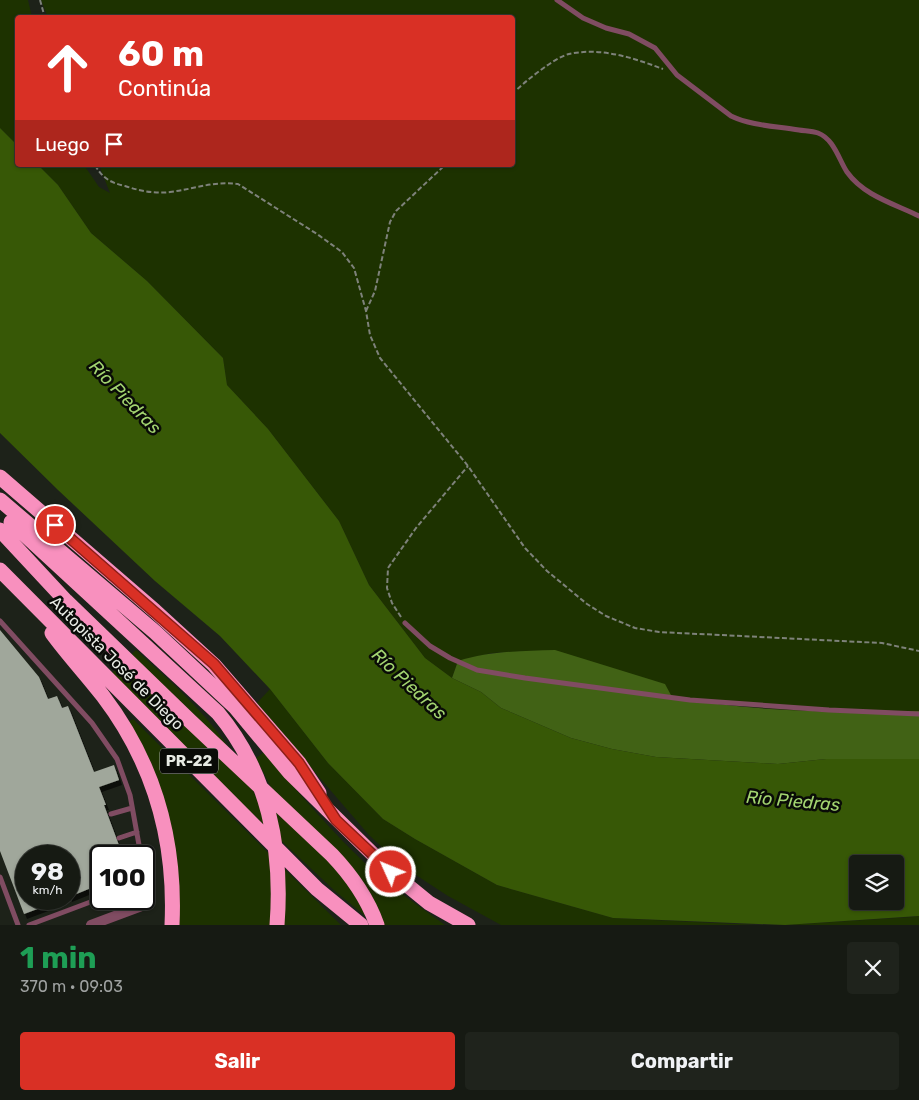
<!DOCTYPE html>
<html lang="es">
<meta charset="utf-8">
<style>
:root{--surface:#161a13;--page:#1f231c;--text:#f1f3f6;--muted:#9ea1a0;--line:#353833;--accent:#d93025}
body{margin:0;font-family:Rubik,sans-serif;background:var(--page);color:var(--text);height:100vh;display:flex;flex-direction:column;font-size:19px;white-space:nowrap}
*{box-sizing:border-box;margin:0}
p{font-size:16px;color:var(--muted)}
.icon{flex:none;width:28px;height:28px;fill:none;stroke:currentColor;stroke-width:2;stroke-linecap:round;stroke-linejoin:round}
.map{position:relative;height:925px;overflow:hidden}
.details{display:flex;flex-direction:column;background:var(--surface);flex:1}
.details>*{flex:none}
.hud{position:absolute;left:15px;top:15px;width:500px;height:152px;border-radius:5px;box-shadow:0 1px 4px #0004,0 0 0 1px var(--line);background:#d93025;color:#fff;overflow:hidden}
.controls{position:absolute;left:849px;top:855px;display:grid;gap:10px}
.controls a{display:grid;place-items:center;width:55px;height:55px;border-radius:5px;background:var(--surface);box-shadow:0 1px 4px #0004,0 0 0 1px var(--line);font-size:25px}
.speed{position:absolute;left:15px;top:845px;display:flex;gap:10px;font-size:25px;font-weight:700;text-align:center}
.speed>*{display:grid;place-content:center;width:65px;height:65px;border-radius:50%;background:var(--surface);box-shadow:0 1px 4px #0004,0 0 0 1px var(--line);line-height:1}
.speed small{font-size:12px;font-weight:400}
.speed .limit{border:2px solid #111;border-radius:8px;background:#fff;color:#111}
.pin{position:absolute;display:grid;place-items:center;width:42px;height:42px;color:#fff;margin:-21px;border:2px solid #fff;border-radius:50%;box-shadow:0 1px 5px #0007}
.me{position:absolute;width:55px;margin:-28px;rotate:314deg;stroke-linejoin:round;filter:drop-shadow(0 0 4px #0008)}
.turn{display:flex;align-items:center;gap:18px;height:105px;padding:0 20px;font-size:22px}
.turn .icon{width:65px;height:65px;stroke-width:2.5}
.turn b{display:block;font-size:35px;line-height:42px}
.then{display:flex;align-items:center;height:48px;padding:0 20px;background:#0003;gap:10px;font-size:19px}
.round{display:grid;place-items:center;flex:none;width:52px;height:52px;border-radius:5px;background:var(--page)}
.summary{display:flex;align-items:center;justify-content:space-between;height:85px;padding:0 20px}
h1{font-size:30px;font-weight:700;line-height:38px;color:#1e9e55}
.cta{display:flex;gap:10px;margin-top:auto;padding:10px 20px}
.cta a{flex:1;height:58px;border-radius:5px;background:var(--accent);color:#fff;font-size:20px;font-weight:700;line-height:58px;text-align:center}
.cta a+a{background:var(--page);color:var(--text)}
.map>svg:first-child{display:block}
.green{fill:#1d3200}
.forest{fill:#416215}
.water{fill:#375806;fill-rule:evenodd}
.building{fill:#a0a79b;filter:url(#shadow)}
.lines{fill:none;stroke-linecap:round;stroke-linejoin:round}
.path{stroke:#7e827a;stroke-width:2;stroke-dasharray:5 2.5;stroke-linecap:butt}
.service{stroke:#804c62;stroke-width:5}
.minor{stroke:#804c62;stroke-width:10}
.motorway{stroke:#f890be;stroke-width:15}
.route-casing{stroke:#8d1f18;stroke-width:12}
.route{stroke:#d93025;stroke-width:9}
.labels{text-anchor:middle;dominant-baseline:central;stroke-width:5;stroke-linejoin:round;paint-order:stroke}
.shield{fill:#090b07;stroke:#a4a8a2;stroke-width:1}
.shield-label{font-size:15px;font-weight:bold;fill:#e7ebe4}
.street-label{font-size:16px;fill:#e7ebe4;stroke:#090b07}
.water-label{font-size:18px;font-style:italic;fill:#a3d470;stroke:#090b07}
</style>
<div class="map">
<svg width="919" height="925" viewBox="0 0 919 925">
<defs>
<filter id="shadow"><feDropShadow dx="3" dy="5" stdDeviation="0" flood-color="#0009"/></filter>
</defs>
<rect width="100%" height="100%" fill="#1d2219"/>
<path class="green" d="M 0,0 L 28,0 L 32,17 L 18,18 L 17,145 L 0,128 Z
M 41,0 L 919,0 L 919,711 L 795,711 L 700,702 L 672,697 L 532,651 L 492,653 L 458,661 L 452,678 L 425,658 L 369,585 L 339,521 L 268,429 L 227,385 L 223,358 L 147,281 L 91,233 L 58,185 L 38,165 L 84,165 L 99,187 L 110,193 L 99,165 L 512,165 L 512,18 L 48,18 Z
M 136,650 C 188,697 230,734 257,800 L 275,795 L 256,758 L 264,752 C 297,791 330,830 367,865 C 391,887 419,906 445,925 L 376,925 L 336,892 L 224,787 L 112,673 Z
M 270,689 L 328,763 L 383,819 L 415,839 L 497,885 L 613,918 L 755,925 L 501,925 L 448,896 L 402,866 L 369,835 L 256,704 Z
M 133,719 L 341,925 L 177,925 L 179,907 L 128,722 Z
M 919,916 L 919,925 L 785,925 L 912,917 Z"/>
<path class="forest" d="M 555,650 L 665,684 L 672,697 C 753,712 837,713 919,711 L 919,759 L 826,759 L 778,764 L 656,757 L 612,749 L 571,738 L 501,708 L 481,692 L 452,678 L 458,661 C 489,651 522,651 555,650 Z"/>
<path class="water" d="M 0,128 L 17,145 L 18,165 L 38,165 L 58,185 L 91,233 L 147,281 L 223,358 L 227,385 L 268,429 L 339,521 L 369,585 L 425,658 L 452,678 L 481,692 L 501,708 L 571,738 L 612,749 L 656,757 L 778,764 L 826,759 L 919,759 L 919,916 L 785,925 L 613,918 L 497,885 L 415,839 L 383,819 L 328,763 L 270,689 L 220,636 L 155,581 L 58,490 L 0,433 ZM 858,864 L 895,864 L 895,901 L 858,901 Z"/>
<path class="building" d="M 0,630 L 39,677 L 48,699 L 57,696 L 62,708 L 68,706 L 94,772 L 114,765 L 119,780 L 99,787 L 106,805 L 104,805 L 123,856 L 101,856 L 101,884 L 69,897 L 69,856 L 26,856 L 26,899 L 64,899 L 24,914 L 0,851 Z"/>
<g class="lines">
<path class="path" d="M 40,0 L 45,18
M 512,94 C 523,83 555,57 569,54 C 601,47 634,58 663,69
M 95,165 C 102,178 111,183 125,186 C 140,191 155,194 170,192 C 195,189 212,181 238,184 L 317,234 L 342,252 L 354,268 L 366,311 L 370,335 L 380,358 L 468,466 L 525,548 L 547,571 L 587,604 L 606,616 L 635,628 L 659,632 L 882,643 L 919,651
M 366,311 L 375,291 L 390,222 L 396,211 L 445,165
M 401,617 L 392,603 L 387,588 L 388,568 L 416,528 L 468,466"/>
<path class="service" d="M 557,0 L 583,18 L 606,28 L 629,34 L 655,48 L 677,75 L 731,116 C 752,126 776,126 799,130 C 805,131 812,131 818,133 C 834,139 839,160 847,172 C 864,196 895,204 919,216
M 0,621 L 92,723 L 117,759 L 130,795 L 141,856
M 405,623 L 430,646 L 450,658 L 477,670 L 525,678 L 690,700 L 829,710 L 919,714
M 111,814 L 132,808
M 119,838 L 137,832
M 144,872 L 147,904
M 0,877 L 18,925
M 29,925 L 101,898"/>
<path class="minor" d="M 91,925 L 147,904"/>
<path class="motorway" d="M 0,477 L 155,611 L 214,665 L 299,763 L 319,793
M 0,500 L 155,632 L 235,707 L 290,773 L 391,872 L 429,903 L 468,925
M 11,522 L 218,713 C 268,773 283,849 277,925
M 0,530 L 66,601 L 189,720 L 332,855 C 352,876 367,897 377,925
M 0,570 L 317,889 L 361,925
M 52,633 C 68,655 86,674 103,696 C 154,763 176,840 172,925"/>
</g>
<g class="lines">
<defs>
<path id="route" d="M 55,525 L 214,664 L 299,763 L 336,820 L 391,872"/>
</defs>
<use href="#route" class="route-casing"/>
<use href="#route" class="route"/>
</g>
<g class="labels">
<rect class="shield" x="160" y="748.5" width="58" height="25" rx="4"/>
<g class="shield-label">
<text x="189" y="761">PR-22</text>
</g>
<g class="street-label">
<text transform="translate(117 663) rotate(45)">Autopista José de Diego</text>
</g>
<g class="water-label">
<text transform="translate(125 397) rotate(46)">Río Piedras</text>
<text transform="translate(409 684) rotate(43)">Río Piedras</text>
<text transform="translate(793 801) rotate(5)">Río Piedras</text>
</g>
</g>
</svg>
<div class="controls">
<a><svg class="icon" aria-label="layers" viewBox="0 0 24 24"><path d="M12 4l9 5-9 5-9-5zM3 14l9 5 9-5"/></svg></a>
</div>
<div class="speed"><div>98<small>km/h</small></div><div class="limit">100</div></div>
<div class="pin" style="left:55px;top:525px;background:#d93025"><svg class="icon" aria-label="arrive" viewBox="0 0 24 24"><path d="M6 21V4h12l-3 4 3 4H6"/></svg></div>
<svg class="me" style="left:391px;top:872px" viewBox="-20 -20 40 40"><circle r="17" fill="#d93025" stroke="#fff" stroke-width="3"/><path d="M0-11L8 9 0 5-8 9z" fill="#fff"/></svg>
<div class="hud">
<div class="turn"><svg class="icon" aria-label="ahead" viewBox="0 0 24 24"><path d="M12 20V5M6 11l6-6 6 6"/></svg><div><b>60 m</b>Continúa</div></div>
<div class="then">Luego<svg class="icon" aria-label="arrive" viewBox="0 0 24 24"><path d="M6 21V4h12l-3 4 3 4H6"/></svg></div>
</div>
</div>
<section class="details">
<div class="summary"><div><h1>1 min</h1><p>370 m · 09:03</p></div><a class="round"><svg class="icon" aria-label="close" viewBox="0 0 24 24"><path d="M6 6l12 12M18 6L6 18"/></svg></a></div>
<div class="cta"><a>Salir</a><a>Compartir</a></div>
</section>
